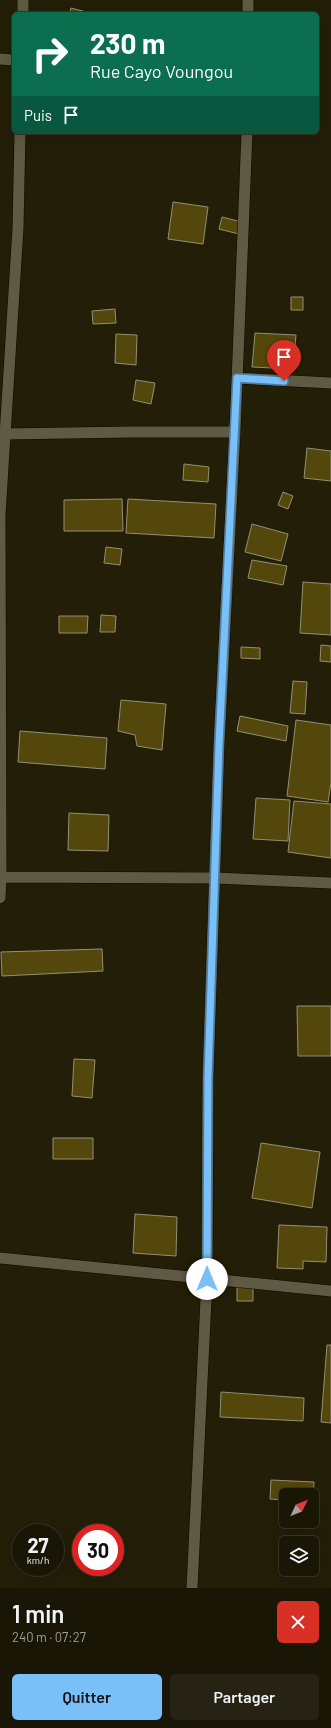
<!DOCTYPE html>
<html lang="fr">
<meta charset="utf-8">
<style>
:root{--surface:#1a1606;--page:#272314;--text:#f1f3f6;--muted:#9f9f9b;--line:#383528;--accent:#79bff8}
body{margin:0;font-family:Barlow,sans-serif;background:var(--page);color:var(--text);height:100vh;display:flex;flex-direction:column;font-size:15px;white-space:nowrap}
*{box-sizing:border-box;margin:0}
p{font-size:13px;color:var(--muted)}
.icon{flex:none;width:22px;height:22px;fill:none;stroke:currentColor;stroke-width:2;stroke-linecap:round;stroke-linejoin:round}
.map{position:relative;height:1588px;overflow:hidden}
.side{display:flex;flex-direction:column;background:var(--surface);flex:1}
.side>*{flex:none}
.top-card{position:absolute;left:12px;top:12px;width:307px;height:122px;border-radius:6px;box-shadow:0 4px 16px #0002,0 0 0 1px var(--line);background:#0b6e4f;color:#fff;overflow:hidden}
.needle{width:26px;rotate:47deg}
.fabs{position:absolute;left:279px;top:1488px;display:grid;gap:8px}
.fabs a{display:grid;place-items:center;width:40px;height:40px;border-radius:6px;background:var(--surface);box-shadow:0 4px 16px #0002,0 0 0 1px var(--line);font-size:20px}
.speed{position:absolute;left:12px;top:1524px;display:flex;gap:8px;font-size:20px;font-weight:700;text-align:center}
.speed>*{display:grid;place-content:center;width:52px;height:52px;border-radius:50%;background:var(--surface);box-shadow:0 4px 16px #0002,0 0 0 1px var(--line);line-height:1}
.speed small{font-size:10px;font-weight:400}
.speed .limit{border:6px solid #d22;background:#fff;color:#111}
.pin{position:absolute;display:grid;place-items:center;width:34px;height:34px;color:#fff;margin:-41px -17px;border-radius:50% 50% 50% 0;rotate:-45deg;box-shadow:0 0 4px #0007}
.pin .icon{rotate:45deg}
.me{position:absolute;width:44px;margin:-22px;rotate:0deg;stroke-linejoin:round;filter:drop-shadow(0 0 3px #0008)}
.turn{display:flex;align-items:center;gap:14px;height:84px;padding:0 12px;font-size:18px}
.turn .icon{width:52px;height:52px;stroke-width:2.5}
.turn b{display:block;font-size:28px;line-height:34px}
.then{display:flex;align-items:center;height:38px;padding:0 12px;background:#0003;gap:8px;font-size:15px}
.round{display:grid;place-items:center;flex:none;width:42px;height:42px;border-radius:6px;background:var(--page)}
.head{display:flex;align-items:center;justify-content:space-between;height:68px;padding:0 12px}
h1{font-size:24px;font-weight:600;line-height:30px}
.primary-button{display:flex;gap:8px;margin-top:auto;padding:8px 12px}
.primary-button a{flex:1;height:46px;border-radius:6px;background:var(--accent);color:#111;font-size:16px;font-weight:600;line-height:46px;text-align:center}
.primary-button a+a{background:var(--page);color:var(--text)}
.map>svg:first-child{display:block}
.building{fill:#53470c;stroke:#948f76}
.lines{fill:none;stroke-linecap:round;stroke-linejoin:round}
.minor-casing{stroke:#0c0800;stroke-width:12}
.minor{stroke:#5f5a43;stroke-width:11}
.route-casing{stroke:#4f7ca1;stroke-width:10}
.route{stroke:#79bff8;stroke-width:7}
</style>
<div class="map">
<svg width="331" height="1588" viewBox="0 0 331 1588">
<rect width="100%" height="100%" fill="#231e08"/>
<path class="building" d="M 71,8 L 94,14 L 69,14 Z
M 173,202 L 208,207 L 203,244 L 168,239 Z
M 222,217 L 242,222 L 239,234 L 219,229 Z
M 291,297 L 303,297 L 303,310 L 291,310 Z
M 115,309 L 116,323 L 93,324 L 92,311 Z
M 255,333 L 296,335 L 293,369 L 252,367 Z
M 116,334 L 137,335 L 136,365 L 115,363 Z
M 136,380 L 155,383 L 151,404 L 133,400 Z
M 307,448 L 331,451 L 331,481 L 304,478 Z
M 184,464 L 209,467 L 208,482 L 183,480 Z
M 283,492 L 293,496 L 288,509 L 278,505 Z
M 122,499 L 123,531 L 64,531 L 64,500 Z
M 128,499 L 216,504 L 214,538 L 126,533 Z
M 252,524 L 288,534 L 281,561 L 245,552 Z
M 106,547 L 122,549 L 120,565 L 104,563 Z
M 252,560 L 287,566 L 283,585 L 248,578 Z
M 303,582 L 331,584 L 331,635 L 300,633 Z
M 101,615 L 116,616 L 115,632 L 100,632 Z
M 59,616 L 88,616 L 87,633 L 59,633 Z
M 321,645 L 331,646 L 331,662 L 320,661 Z
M 241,647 L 260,648 L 260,659 L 241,658 Z
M 293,681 L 307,682 L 305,714 L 290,713 Z
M 121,700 L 166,704 L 162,750 L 137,746 L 135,735 L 118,731 Z
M 240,716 L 288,726 L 286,741 L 237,731 Z
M 296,720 L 331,725 L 331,783 L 328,802 L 287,796 Z
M 20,731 L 107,738 L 105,769 L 18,762 Z
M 256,798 L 290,800 L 288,841 L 253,839 Z
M 294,801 L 331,804 L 331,858 L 288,852 Z
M 69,813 L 109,815 L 108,851 L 68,850 Z
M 102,949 L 103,971 L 2,976 L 1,952 Z
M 297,1006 L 331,1006 L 331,1056 L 298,1056 Z
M 74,1059 L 95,1060 L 92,1098 L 72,1096 Z
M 53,1138 L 93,1138 L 93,1159 L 53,1159 Z
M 261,1143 L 320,1152 L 312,1208 L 252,1198 Z
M 135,1214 L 177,1217 L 176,1256 L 133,1253 Z
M 279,1225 L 327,1227 L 326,1262 L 303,1261 L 303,1269 L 277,1268 Z
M 237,1287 L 253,1287 L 253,1301 L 237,1301 Z
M 327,1345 L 331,1345 L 331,1423 L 321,1422 Z
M 221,1392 L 304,1398 L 303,1421 L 220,1417 Z
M 271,1480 L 314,1482 L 313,1501 L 312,1495 L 286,1495 L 286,1500 L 270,1499 Z"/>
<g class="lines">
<defs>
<path id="minor" d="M 23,14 L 23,0
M 248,14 L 248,0
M 0,59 L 14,60
M 237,378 L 331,383
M 4,434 L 131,432 L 235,432
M 0,877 L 215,878 L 331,883
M 0,898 L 1,877 L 0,515 L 18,228 L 20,132
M 0,1258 L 331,1291
M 192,1588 L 207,1279 L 208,1076 L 219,744 L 235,432 L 247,132"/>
</defs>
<use href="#minor" class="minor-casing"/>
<use href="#minor" class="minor"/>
</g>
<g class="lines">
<defs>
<path id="route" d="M 207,1279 L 208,1076 L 219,744 L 237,378 L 284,381"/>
</defs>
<use href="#route" class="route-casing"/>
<use href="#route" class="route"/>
</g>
</svg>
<div class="fabs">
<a><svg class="needle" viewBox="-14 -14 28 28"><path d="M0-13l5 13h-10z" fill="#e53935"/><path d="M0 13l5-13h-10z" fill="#9f9f9b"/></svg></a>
<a><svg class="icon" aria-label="layers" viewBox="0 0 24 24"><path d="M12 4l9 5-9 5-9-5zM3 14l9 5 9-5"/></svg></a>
</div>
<div class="speed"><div>27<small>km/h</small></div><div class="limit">30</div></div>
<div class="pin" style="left:284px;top:381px;background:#d93025"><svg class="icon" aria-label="arrive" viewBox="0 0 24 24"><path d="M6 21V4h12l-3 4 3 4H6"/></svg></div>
<svg class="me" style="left:207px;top:1279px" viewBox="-20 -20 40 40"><circle r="19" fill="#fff"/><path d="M0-13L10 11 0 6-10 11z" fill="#79bff8"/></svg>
<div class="top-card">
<div class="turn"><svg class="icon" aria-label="right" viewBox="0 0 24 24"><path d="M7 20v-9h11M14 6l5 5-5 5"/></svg><div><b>230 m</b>Rue Cayo Voungou</div></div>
<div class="then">Puis<svg class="icon" aria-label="arrive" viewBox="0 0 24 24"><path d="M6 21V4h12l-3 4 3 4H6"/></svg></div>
</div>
</div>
<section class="side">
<div class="head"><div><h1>1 min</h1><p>240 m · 07:27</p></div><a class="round" style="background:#d93025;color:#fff"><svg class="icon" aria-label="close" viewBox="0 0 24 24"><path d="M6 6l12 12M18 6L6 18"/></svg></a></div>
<div class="primary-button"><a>Quitter</a><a>Partager</a></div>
</section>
